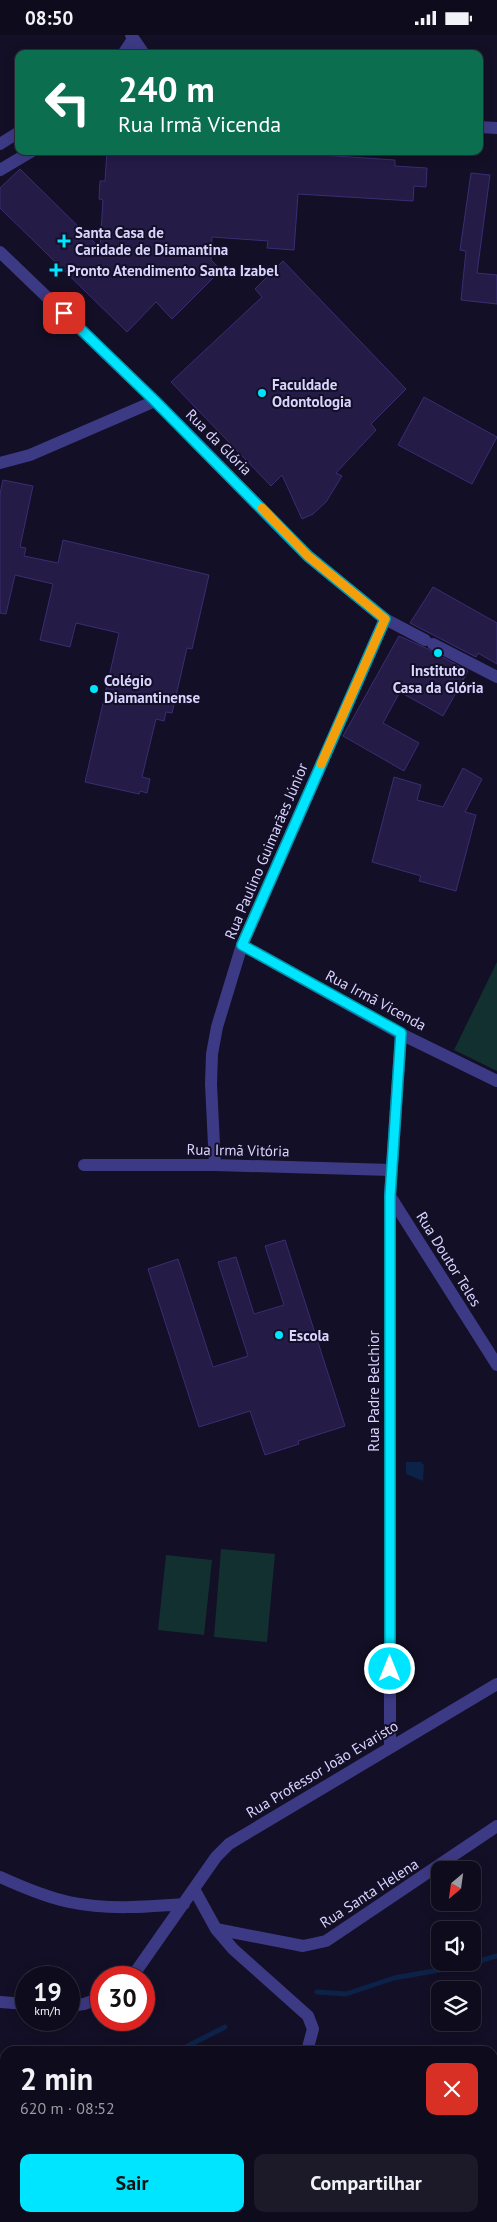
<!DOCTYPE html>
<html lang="pt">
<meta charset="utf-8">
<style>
:root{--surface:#0e0b1c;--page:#1c1929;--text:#f1f3f6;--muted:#9b9ba3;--line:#2e2b3b;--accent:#00e5ff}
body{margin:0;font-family:"PT Sans",sans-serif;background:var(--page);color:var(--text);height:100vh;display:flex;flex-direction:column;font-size:19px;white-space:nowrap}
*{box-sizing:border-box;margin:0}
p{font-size:16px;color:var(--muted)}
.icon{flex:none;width:28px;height:28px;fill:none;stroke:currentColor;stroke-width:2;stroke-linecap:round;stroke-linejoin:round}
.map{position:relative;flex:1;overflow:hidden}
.side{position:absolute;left:0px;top:2011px;width:498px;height:176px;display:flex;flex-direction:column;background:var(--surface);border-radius:15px 15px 0 0;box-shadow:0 2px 12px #0003,0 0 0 1px var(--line)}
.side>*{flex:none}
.top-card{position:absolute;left:15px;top:15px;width:468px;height:105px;border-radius:10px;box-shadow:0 2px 12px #0003,0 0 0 1px var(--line);background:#0b6e4f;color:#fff;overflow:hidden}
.needle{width:32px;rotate:209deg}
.buttons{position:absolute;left:431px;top:1826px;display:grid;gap:10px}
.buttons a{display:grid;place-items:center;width:50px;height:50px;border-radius:10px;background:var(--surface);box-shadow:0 2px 12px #0003,0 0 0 1px var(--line);font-size:25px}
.speed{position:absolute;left:15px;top:1931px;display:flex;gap:10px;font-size:25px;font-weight:700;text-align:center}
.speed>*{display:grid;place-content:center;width:65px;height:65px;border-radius:50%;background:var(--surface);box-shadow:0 2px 12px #0003,0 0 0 1px var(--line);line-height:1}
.speed small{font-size:12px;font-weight:400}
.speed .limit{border:8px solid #d22;background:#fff;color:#111}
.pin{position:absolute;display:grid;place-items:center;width:42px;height:42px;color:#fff;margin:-21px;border-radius:10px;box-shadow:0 2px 8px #0006}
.me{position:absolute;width:55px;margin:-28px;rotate:0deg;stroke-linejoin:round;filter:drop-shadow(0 0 4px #0008)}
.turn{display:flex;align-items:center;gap:18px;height:105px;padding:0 20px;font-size:22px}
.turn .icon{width:65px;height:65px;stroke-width:2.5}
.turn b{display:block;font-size:35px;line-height:42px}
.round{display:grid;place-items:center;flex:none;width:52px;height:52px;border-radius:10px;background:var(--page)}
.overview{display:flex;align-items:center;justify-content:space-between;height:85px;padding:0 20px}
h1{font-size:30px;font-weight:600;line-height:38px}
.action{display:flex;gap:10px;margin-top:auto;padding:10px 20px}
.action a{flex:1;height:58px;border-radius:10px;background:var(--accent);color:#111;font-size:20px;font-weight:600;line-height:58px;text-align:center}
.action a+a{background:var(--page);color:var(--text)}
.status{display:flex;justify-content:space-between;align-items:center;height:35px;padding:0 25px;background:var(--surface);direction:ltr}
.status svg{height:14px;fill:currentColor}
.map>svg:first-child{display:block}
.green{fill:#12302f}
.water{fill:#0c2248}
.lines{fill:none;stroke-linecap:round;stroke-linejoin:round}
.stream{stroke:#0c2248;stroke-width:5}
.building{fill:#241b47;stroke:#3b2d73}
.minor{stroke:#3d3a85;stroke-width:12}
.route-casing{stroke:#0095a6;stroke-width:12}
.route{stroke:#00e5ff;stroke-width:9}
.slow{stroke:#f59e0b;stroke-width:9}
.poi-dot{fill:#00e5ff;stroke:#130f26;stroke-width:2}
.labels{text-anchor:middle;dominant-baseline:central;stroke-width:4;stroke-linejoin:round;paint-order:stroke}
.poi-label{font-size:15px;font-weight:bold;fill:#d9d4ff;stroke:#130f26;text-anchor:start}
.street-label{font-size:15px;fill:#d9d4ff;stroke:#130f26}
</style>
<div class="status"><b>08:50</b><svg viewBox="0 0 49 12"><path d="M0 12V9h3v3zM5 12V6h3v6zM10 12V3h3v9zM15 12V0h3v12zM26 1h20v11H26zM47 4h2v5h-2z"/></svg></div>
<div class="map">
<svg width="497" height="2187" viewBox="0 0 497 2187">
<rect width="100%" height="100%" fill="#130f26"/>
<path class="green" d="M 497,927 L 497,1036 L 454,1015 Z
M 221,1514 L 275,1519 L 267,1607 L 214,1602 Z
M 166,1520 L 212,1525 L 204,1600 L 158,1595 Z"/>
<path class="water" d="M 406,1427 L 421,1427 L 424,1430 L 423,1446 L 406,1439 Z"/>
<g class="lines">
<path class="stream" d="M 317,1957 L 346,1959 L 394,1943 L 462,1931 L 497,1921
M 178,2016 L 225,1992
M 0,2073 L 5,2070"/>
</g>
<path class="building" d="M 107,116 L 263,116 L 395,125 L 395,131 L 427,133 L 426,152 L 414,151 L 413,166 L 298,159 L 294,215 L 267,213 L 268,206 L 212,202 L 211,225 L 221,235 L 172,284 L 156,267 L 127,297 L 0,173 L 0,153 L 20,134 L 100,213 L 103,165 L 99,164 L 100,146 L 105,146 Z
M 471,138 L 490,140 L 477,238 L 497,240 L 497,269 L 461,265 L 466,216 L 460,215 Z
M 283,226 L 406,354 L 371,389 L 376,395 L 336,438 L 342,441 L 326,467 L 313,479 L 302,484 L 282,440 L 271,451 L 171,347 L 262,262 L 255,254 Z
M 424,362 L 497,402 L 472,449 L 398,410 Z
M 3,445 L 33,451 L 20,512 L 26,513 L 24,521 L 58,528 L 63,505 L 209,540 L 192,614 L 187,613 L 172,678 L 166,677 L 164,686 L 156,684 L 142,742 L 150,744 L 147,758 L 140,756 L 139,759 L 85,747 L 119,598 L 76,588 L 70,612 L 40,605 L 53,549 L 15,540 L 6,579 L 0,578 L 0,459 Z
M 433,552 L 497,588 L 497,629 L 478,618 L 476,622 L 410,588 Z
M 399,601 L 426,613 L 468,636 L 443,681 L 400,657 L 383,688 L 419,708 L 404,736 L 343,701 Z
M 463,733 L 482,744 L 465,777 L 476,780 L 456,856 L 419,846 L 421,841 L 372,827 L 394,742 L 421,750 L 417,765 L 443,772 Z
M 285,1205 L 345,1391 L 298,1406 L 299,1409 L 265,1420 L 250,1376 L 199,1392 L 148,1234 L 178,1224 L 213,1332 L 248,1321 L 218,1227 L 236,1222 L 254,1279 L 284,1270 L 265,1211 Z"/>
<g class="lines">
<path class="minor" d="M 131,0 L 144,19
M 123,19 L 133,4
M 479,92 L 497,93
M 0,109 L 19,97
M 0,135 L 32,116
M 0,217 L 155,366 L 308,521 L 385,584 L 425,605
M 0,428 L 30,420 L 155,366
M 433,609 L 497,642
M 242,910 L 401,999 L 497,1046
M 84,1130 L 215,1130 L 391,1135
M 215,1130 L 211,1049 L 212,1019 L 217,992 L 242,910 L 385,584
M 390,1161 L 497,1330
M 390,1713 L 390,1161 L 401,999
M 0,1842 C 22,1852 45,1862 69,1867 C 106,1875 146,1872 184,1869
M 194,1854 L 216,1894 L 233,1914 L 308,1981 L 313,1994 L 307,2016
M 216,1894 L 303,1911 L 326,1906 L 497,1791
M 132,1942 L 216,1822 L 229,1809 L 497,1649
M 0,1967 L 26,1969
M 69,1971 L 84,1969 L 101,1963
M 319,2182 L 320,2187
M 462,2182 L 462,2187
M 224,2187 L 226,2182"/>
</g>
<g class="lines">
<defs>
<path id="route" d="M 64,278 L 155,366 L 308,521 L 385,584 L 242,910 L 401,998 L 390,1161 L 390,1634"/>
</defs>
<use href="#route" class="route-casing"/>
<use href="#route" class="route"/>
<path class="slow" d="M 262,473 L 308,521 L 385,584 L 321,729"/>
</g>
<g class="poi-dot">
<path d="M61.5 198.5h5v5h5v5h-5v5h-5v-5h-5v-5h5z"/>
<path d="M53.5 227.5h5v5h5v5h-5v5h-5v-5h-5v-5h5z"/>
<circle cx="262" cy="358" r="5"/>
<circle cx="438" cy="618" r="5"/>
<circle cx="94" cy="654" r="5"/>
<circle cx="279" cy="1300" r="5"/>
</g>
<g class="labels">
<g class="poi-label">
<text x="75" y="197">Santa Casa de<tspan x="75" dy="17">Caridade de Diamantina</tspan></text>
<text x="67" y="235">Pronto Atendimento Santa Izabel</text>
<text x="272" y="349">Faculdade<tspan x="272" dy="17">Odontologia</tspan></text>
<text x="438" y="635" text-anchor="middle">Instituto<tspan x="438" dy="17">Casa da Glória</tspan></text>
<text x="104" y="645">Colégio<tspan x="104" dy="17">Diamantinense</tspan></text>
<text x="289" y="1300">Escola</text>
</g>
<g class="street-label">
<text transform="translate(219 407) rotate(45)">Rua da Glória</text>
<text transform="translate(266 816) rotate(-67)">Rua Paulino Guimarães Júnior</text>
<text transform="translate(376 965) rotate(28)">Rua Irmã Vicenda</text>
<text transform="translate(238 1115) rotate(1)">Rua Irmã Vitória</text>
<text transform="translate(449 1224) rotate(58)">Rua Doutor Teles</text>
<text transform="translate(373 1356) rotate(-90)">Rua Padre Belchior</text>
<text transform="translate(322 1734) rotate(-31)">Rua Professor João Evaristo</text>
<text transform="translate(369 1858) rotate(-33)">Rua Santa Helena</text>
</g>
</g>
</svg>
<div class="buttons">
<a><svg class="needle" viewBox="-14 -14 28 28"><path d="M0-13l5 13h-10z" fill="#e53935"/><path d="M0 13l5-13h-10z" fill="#9b9ba3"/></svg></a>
<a><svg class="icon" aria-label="sound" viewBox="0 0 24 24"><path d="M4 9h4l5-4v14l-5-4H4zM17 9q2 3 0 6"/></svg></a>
<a><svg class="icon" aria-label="layers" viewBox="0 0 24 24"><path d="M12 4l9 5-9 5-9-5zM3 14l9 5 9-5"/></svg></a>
</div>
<div class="speed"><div>19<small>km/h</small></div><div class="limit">30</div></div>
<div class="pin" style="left:64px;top:278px;background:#d93025"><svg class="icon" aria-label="arrive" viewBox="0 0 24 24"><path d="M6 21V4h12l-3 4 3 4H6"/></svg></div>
<svg class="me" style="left:390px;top:1634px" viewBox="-20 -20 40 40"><circle r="17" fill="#00e5ff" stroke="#fff" stroke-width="3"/><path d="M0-11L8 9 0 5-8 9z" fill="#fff"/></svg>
<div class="top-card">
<div class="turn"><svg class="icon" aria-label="left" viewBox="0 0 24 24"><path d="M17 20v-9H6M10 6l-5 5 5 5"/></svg><div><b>240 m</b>Rua Irmã Vicenda</div></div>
</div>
<section class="side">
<div class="overview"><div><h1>2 min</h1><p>620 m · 08:52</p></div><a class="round" style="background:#d93025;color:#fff"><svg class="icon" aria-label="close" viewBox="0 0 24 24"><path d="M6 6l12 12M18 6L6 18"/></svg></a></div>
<div class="action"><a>Sair</a><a>Compartilhar</a></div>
</section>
</div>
